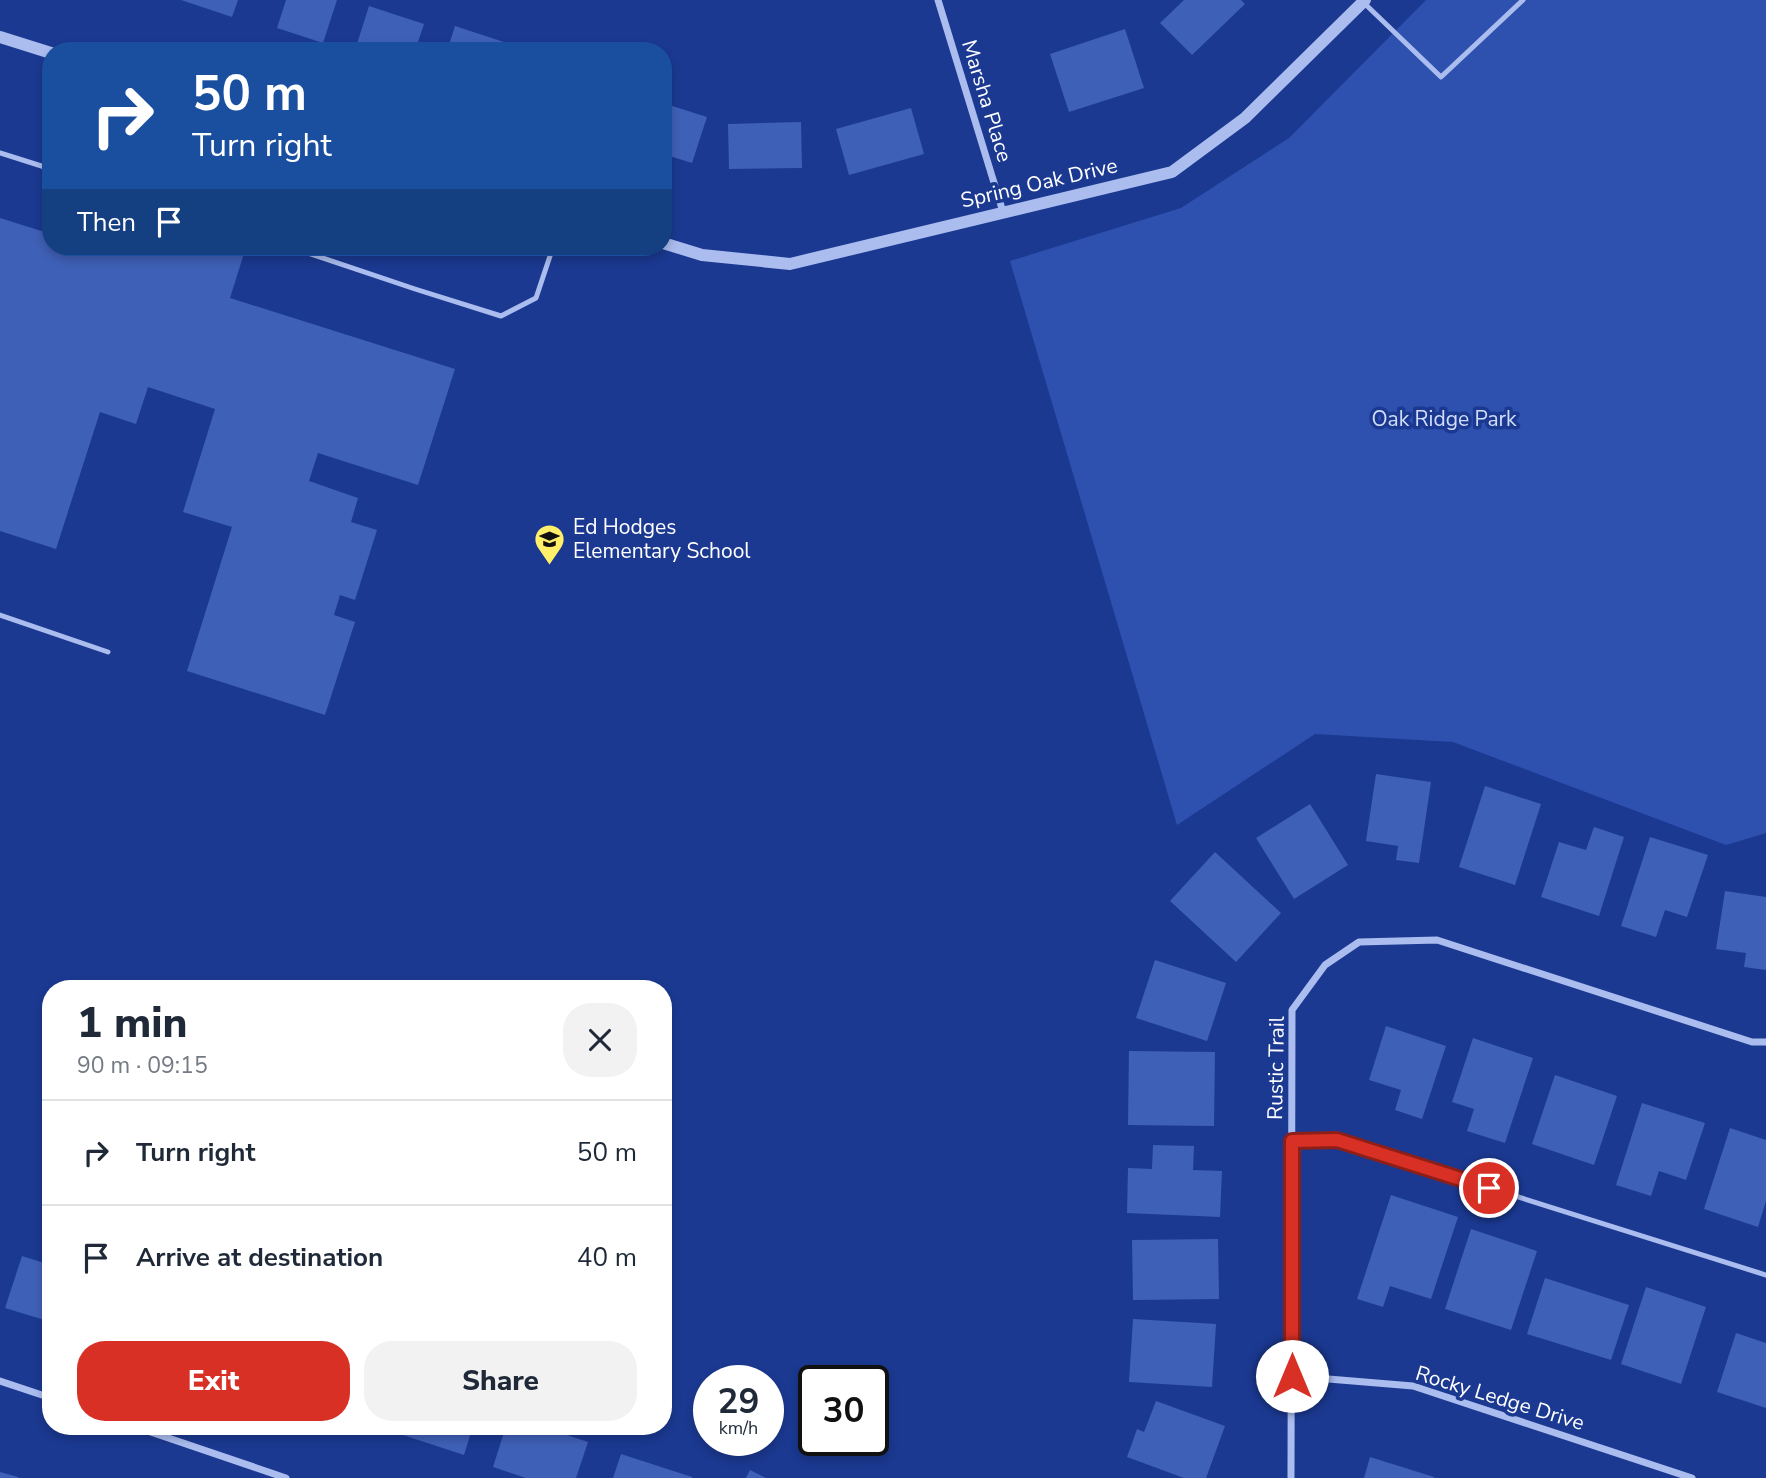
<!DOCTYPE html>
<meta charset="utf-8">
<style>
:root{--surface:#fff;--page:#f2f2f3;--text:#1f2937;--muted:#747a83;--line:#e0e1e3;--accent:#d93025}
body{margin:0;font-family:"Nunito Sans",sans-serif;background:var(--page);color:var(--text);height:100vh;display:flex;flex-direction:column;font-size:26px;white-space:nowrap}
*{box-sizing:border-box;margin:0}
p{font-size:23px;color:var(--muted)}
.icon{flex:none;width:38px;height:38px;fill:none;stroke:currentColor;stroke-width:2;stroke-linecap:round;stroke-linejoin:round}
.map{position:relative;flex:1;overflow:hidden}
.details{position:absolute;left:42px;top:980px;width:630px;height:455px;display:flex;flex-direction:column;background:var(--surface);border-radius:28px;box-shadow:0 4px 10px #0003}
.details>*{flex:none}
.guide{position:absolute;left:42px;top:42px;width:630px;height:214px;border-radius:28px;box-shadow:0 4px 10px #0003;background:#1a4fa0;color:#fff;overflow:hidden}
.speed{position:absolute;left:693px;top:1365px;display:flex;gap:14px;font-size:35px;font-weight:700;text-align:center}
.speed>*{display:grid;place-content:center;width:91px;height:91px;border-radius:50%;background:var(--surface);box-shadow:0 4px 10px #0003;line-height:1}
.speed small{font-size:18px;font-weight:400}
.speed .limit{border:4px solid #111;border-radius:10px;background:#fff;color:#111}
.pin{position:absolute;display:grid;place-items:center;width:60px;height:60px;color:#fff;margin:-30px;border:4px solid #fff;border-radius:50%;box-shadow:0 2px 7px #0007}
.me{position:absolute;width:77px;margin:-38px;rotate:0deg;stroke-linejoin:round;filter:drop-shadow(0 0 5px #0008)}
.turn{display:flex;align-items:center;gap:24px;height:147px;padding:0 35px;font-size:32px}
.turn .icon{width:91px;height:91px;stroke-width:2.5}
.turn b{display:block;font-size:49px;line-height:60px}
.then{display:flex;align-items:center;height:66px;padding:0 35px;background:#0003;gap:14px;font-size:26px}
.round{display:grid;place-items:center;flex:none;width:74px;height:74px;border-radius:28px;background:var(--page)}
.summary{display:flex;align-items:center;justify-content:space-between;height:119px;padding:0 35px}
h1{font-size:42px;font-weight:800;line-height:52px}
.cta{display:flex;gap:14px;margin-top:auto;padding:14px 35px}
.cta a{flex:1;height:80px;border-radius:28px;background:var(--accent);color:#fff;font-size:28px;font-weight:800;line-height:80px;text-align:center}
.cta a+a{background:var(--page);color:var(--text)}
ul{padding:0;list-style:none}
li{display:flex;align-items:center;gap:21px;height:105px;padding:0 35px;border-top:2px solid var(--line)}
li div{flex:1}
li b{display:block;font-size:26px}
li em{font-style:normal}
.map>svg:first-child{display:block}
.green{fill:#2e51af}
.building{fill:#3f60b7}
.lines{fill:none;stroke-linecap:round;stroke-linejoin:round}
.service{stroke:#abbdef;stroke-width:5}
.minor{stroke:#abbdef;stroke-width:7}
.tertiary{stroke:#abbdef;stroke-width:12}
.route-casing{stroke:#8d1f18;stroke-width:18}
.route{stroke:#d93025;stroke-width:12}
.labels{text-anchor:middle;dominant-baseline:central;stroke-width:7;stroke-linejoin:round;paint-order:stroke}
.street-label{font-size:21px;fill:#fff;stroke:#1b3991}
.park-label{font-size:21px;fill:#d1ddfa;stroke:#1b3991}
.poi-label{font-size:21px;fill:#fff;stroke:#1b3991;text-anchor:start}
</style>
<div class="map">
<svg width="1766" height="1478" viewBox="0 0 1766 1478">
<rect width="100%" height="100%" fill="#1b3991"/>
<path class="green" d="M 1426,0 L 1766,0 L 1766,833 L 1726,845 L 1453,742 L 1315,734 L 1177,825 L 1010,261 L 1181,208 L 1289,138 Z"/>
<path class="building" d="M 181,0 L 238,0 L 232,17 Z
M 286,0 L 337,0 L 323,43 L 277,28 Z
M 1184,0 L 1241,0 L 1245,4 L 1192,55 L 1160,23 Z
M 369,6 L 424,24 L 415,51 L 369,51 L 356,47 Z
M 455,26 L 528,50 L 528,51 L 447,51 Z
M 1125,29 L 1144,88 L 1069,112 L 1050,54 Z
M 551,42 L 574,50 L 574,51 L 548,51 Z
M 663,103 L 707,117 L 692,163 L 663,154 Z
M 911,108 L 924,154 L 849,175 L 836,129 Z
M 801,122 L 802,168 L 729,169 L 728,124 Z
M 0,218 L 51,234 L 51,247 L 246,247 L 230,298 L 455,369 L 418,485 L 318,453 L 309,481 L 358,498 L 351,522 L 377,530 L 355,600 L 340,595 L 334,615 L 355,622 L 325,715 L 187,671 L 232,527 L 183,512 L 215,409 L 148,387 L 136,424 L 100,412 L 56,549 L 0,531 Z
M 1376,774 L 1431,782 L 1419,863 L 1396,860 L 1398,846 L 1366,841 Z
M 1485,786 L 1541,804 L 1515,885 L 1459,867 Z
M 1310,804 L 1348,865 L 1294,899 L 1256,838 Z
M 1594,827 L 1624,837 L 1599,916 L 1541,897 L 1559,842 L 1586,850 Z
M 1650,837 L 1708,855 L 1687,917 L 1665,910 L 1656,937 L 1621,926 Z
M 1215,852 L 1281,913 L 1236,962 L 1170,901 Z
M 1725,891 L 1766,897 L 1766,970 L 1744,967 L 1746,953 L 1716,949 Z
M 1155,960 L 1226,983 L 1207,1041 L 1136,1018 Z
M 1386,1026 L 1446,1046 L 1422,1119 L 1395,1110 L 1401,1090 L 1369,1080 Z
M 1473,1038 L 1533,1058 L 1505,1143 L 1467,1131 L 1474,1109 L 1452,1102 Z
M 1129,1051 L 1215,1052 L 1214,1126 L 1128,1125 Z
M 1555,1075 L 1617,1096 L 1594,1165 L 1532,1144 Z
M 1642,1103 L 1705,1123 L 1686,1180 L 1659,1171 L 1651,1196 L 1616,1185 Z
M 1730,1128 L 1766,1140 L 1766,1201 L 1758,1227 L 1704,1209 Z
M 1153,1145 L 1194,1146 L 1193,1170 L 1222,1171 L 1220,1217 L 1127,1213 L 1128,1168 L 1152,1169 Z
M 1391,1195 L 1458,1217 L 1431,1299 L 1390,1286 L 1383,1307 L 1357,1299 Z
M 1471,1229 L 1537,1251 L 1511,1330 L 1445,1309 Z
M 1218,1239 L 1219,1299 L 1133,1300 L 1132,1240 Z
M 22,1256 L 51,1265 L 51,1322 L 5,1308 Z
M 1545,1278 L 1629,1305 L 1611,1360 L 1527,1334 Z
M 1646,1287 L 1706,1307 L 1681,1384 L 1621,1364 Z
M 1133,1319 L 1216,1324 L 1212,1387 L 1129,1382 Z
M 1736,1333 L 1766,1343 L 1766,1408 L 1717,1392 Z
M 1156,1401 L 1225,1426 L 1206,1478 L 1184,1478 L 1127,1457 L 1137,1429 L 1144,1432 Z
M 399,1426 L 473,1426 L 464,1455 L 397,1433 Z
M 506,1426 L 540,1426 L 588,1442 L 576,1478 L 526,1478 L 493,1467 Z
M 621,1454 L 692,1477 L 692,1478 L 613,1478 Z
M 1370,1457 L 1434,1477 L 1434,1478 L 1364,1478 Z
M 750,1470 L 766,1478 L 746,1478 Z
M 0,1472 L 18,1477 L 18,1478 L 0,1478 Z"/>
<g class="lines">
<path class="service" d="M 1363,2 L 1441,77 L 1523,0
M 0,153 L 51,169
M 290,247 L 415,289 L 501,316 L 536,298 L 553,247
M 0,615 L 108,652
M 1292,1141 L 1337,1140 L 1766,1275"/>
<path class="minor" d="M 938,0 L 1003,212
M 1292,1376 L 1413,1386 L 1692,1478
M 0,1381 L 51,1398
M 133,1426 L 286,1478
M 1291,1478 L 1292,1010 L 1325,965 L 1359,942 L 1437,940 L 1752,1042 L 1766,1042"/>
<path class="tertiary" d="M 0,37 L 51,53
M 663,243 L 702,255 L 790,264 L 1172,172 L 1245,118 L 1365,0"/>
</g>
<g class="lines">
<defs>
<path id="route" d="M 1292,1376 L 1292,1141 L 1337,1140 L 1489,1188"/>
</defs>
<use href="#route" class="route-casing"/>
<use href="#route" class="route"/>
</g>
<defs>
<symbol id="school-pin" viewBox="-11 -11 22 30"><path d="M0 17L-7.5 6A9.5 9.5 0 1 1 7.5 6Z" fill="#ffef69" stroke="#1b3991"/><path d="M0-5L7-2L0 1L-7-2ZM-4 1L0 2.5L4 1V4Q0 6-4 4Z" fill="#111"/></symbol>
</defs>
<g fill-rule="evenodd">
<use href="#school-pin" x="532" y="522" width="35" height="47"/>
</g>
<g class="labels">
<g class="street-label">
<text transform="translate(987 101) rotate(73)">Marsha Place</text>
<text transform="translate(1039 183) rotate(-13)">Spring Oak Drive</text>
<text transform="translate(1276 1068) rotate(-89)">Rustic Trail</text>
<text transform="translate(1500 1398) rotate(17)">Rocky Ledge Drive</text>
</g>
<g class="park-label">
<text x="1444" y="419">Oak Ridge Park</text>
</g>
<g class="poi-label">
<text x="573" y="527">Ed Hodges<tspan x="573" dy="24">Elementary School</tspan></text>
</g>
</g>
</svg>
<div class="speed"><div>29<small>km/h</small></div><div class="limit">30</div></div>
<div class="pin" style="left:1489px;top:1188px;background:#d93025"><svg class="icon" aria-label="arrive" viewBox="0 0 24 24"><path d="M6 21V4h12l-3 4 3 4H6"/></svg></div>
<svg class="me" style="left:1292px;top:1376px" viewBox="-20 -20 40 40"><circle r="19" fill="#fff"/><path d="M0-13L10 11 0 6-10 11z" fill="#d93025"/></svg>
<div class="guide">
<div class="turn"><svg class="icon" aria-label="right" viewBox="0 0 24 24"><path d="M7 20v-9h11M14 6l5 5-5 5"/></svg><div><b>50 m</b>Turn right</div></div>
<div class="then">Then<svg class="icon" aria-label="arrive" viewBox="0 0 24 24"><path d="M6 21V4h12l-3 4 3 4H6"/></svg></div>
</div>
<section class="details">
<div class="summary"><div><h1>1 min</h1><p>90 m · 09:15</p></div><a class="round"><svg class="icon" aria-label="close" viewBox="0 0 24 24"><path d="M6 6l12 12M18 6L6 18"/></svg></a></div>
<ul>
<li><svg class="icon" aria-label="right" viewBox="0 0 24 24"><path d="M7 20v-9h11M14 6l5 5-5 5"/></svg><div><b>Turn right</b></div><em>50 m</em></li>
<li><svg class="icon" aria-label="arrive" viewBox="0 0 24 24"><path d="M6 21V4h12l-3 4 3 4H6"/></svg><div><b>Arrive at destination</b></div><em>40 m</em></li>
</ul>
<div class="cta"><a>Exit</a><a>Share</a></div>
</section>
</div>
